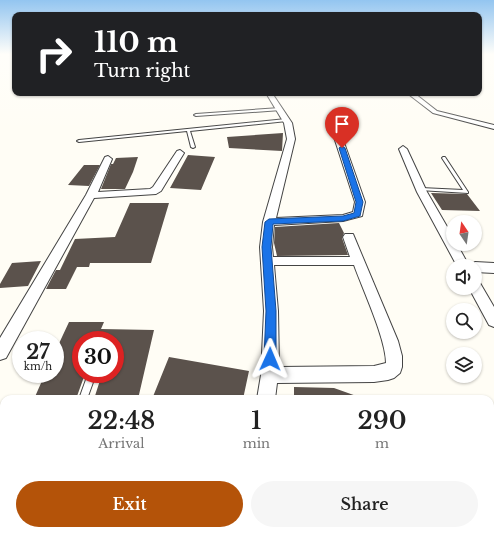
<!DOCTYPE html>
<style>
:root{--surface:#fff;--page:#f6f6f6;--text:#222;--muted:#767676;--accent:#b45309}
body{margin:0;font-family:"Libre Baskerville",serif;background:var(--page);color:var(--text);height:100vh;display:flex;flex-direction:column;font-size:15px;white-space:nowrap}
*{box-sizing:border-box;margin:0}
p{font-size:13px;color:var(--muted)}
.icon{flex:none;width:22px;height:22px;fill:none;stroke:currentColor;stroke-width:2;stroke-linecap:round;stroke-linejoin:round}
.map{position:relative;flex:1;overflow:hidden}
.sheet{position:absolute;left:0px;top:395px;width:494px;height:140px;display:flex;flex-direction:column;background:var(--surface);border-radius:12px 12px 0 0;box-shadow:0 1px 3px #0004}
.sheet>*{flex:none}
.guide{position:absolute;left:12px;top:12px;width:470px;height:84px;border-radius:8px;box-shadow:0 1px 3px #0004;background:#202124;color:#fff;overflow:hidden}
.needle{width:26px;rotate:347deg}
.fabs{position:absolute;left:446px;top:215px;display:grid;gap:8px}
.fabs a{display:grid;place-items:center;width:36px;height:36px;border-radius:50%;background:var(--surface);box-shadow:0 1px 3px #0004;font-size:20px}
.speed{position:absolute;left:12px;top:331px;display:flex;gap:8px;font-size:20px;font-weight:700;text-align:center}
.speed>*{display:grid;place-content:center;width:52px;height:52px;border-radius:50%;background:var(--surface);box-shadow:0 1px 3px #0004;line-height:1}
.speed small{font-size:10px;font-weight:400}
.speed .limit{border:6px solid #d22;background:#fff;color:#111}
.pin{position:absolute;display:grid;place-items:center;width:34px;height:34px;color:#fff;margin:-41px -17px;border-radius:50% 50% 50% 0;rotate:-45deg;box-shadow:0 0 4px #0007}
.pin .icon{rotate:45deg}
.me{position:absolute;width:44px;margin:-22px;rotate:1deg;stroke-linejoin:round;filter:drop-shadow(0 0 3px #0008)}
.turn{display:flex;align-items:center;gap:14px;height:84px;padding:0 16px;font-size:18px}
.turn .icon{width:52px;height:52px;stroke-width:2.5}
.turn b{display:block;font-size:28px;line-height:34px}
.eta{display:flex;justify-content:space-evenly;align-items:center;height:68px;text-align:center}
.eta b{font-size:24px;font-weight:600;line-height:28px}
.cta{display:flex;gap:8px;margin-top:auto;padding:8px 16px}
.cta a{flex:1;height:46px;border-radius:24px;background:var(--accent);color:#fff;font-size:16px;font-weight:600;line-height:46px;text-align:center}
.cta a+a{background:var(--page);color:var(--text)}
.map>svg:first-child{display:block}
.building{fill:#5b524c}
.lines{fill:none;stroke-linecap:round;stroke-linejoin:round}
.lane-casing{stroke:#444;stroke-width:2}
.street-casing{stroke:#444;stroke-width:2}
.lane{fill:#fff;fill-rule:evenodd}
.street{fill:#fff;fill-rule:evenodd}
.route{fill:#1a73e8;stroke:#114b97}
</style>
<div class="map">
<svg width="494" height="535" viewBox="0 0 494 535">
<rect width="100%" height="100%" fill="#fffdf5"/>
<path class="building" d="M 283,133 L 282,151 L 229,148 L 227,137 Z
M 188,155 L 215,157 L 201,190 L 170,188 Z
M 138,157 L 133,172 L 125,189 L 101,189 L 111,164 L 113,164 L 116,158 Z
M 84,165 L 100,165 L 89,186 L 68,185 Z
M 431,193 L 467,194 L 480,211 L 442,210 Z
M 130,203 L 169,203 L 151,263 L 90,263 L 89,267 L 77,267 L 66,289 L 46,289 L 56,270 L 60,270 L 75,239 L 115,237 Z
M 339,223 L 344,233 L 342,238 L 348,255 L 277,256 L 274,243 L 275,227 Z
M 41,261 L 28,286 L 0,288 L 0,284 L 12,263 Z
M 69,322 L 104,322 L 101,329 L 154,330 L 138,399 L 94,399 L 102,374 L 115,374 L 115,340 L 81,340 L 81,374 L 85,374 L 76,399 L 34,399 L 45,374 L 55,374 L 55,352 Z
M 169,357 L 249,371 L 243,399 L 152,399 Z
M 294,387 L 334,388 L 362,398 L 362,399 L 294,399 Z"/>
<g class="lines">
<defs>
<path id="lane" d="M 280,108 L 281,108 L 281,110 L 196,116 L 194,115 L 196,114 Z
M 286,119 L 287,119 L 287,121 L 190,131 L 195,147 L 193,148 L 191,147 L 187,131 L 79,142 L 77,141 L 79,140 Z
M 443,157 L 445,157 L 468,192 L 468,193 L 419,190 L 419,188 L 421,188 L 463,190 L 442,158 Z
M 88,374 L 96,374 L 87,399 L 79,399 Z
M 30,531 L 41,531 L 40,535 L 29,535 Z"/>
<path id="street" d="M 266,93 L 272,93 L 292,123 L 295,139 L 276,218 L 343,215 L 353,212 L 355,202 L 333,134 L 337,132 L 341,134 L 365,202 L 362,216 L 343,221 L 274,225 L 272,247 L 273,257 L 350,257 L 343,237 L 345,234 L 353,234 L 398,341 L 402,356 L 402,367 L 400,373 L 394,378 L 388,380 L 374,382 L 277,383 L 275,399 L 257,399 L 261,375 L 264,311 L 260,247 L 263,222 L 287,139 L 284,123 ZM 274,265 L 354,265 C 363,290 386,339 386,363 L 374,366 L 279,367 L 278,311 Z
M 407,93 L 414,93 L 437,111 L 494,125 L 494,129 L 433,113 Z
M 403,146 L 407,149 L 427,192 L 453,237 L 453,244 L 457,244 L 469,266 L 475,262 L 494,263 L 494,273 L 475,272 L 475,266 L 457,266 L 417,192 L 399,149 Z
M 180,150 L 184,153 L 161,191 L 156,194 L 94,198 L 6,358 L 0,360 L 0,338 L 86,195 L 105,157 L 108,156 L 112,159 L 98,192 L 150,189 L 153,187 L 177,151 Z
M 475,282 L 480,283 L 494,307 L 494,327 L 489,325 L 469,288 L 475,288 Z
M 233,531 L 257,531 L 256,535 L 232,535 Z"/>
</defs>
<use href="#lane" class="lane-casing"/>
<use href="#street" class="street-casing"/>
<use href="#lane" class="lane"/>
<use href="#street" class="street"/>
</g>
<linearGradient id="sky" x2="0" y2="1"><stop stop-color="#93c5f0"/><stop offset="0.42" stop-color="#fffefa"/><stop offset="1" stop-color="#fffefa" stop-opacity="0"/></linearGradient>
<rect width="494" height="129" fill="url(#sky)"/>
<path class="route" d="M 342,146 L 345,148 L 363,202 L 360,216 L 343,221 L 273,224 L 271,247 L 276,311 L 276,359 L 274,363 L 270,364 L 266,363 L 264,359 L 266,311 L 262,247 L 265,222 L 269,219 L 343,216 L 354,213 L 356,202 L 339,148 Z"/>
</svg>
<div class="fabs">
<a><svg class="needle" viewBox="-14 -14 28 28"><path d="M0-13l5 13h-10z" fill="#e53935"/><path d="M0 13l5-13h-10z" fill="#767676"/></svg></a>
<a><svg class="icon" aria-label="sound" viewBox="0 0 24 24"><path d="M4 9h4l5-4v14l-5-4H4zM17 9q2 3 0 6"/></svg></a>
<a><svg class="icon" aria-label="search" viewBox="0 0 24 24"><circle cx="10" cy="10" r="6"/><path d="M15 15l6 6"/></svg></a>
<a><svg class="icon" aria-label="layers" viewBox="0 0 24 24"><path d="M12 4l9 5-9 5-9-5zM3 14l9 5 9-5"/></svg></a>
</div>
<div class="speed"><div>27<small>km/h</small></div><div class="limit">30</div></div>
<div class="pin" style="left:342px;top:148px;background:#d93025"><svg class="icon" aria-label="arrive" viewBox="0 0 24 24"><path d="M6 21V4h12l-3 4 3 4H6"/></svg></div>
<svg class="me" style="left:270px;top:359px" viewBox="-20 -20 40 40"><path d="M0-17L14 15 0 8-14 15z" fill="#1a73e8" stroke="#fff" stroke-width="4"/></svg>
<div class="guide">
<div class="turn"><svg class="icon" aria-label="right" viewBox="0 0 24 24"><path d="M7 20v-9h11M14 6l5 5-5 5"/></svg><div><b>110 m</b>Turn right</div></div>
</div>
<section class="sheet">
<div class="eta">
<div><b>22:48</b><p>Arrival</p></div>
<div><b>1</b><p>min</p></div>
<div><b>290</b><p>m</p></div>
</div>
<div class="cta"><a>Exit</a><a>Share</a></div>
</section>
</div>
